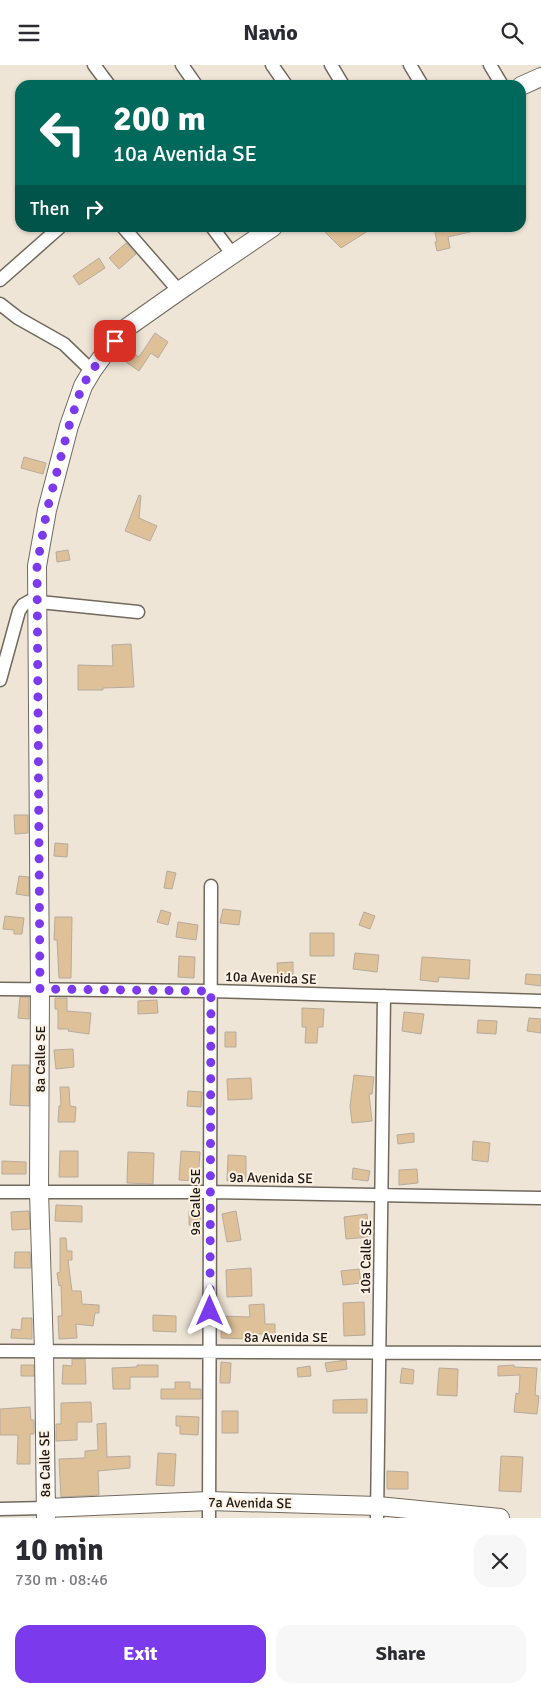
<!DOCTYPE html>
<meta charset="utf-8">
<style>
:root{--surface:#fff;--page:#f7f7f7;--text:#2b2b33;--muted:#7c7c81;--accent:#7c3aed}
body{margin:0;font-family:Signika,sans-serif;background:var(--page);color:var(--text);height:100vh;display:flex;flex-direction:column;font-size:19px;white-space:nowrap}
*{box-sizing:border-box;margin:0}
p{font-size:16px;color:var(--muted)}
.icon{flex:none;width:28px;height:28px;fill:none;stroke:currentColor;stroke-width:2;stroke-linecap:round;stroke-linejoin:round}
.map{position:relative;height:1453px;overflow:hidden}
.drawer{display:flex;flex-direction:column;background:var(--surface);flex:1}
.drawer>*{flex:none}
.guide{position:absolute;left:15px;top:15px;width:511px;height:152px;border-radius:15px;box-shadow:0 1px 4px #0004;background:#00695c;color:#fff;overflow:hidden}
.pin{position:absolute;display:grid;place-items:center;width:42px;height:42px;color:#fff;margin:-21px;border-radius:10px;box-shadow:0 2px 8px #0006}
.me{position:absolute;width:55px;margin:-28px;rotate:0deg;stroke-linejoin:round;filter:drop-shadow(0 0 4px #0008)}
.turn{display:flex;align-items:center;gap:18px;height:105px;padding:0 15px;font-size:22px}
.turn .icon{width:65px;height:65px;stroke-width:2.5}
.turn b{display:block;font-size:35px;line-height:42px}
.then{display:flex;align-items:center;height:48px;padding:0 15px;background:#0003;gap:10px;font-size:19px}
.round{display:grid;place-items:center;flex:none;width:52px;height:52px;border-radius:15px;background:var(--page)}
.summary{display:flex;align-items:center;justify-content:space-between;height:85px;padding:0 15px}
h1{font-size:30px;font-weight:700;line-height:38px}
.primary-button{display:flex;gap:10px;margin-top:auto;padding:10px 15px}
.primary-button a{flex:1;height:58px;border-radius:15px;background:var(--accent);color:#fff;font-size:20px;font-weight:700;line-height:58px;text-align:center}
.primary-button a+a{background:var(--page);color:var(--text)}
header{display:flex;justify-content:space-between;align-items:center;height:65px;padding:0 15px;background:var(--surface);font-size:22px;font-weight:700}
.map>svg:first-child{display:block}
.building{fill:#dec199;stroke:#b5ab9e}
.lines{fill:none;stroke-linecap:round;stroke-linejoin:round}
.street-casing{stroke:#72695d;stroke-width:15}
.secondary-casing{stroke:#72695d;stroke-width:20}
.street{stroke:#fff;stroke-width:12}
.secondary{stroke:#fff;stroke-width:18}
.route{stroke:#7c3aed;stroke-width:9;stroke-dasharray:0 16.2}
.labels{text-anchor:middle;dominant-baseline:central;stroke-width:4;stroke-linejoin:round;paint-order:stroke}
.street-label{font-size:14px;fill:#1c1813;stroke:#fdf2e4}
</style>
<header><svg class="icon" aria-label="menu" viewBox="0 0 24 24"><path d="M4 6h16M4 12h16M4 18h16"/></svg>Navio<svg class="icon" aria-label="search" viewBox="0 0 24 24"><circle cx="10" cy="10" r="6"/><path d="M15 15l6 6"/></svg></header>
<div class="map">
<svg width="541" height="1453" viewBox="0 0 541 1453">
<rect width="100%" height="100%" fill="#efe5d7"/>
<path class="building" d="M 320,162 L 374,162 L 341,183 Z
M 434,162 L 473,162 L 474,166 L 448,172 L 450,183 L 437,186 L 435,177 L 437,177 Z
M 126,178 L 136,189 L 119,204 L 109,193 Z
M 99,193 L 105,203 L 79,220 L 73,211 Z
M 155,268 L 168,277 L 158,293 L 151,288 L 139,306 L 126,297 L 133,288 L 139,292 Z
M 24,392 L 46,398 L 43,409 L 21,403 Z
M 139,430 L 141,431 L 139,453 L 157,461 L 150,476 L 125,466 Z
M 68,485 L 70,495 L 57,497 L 56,487 Z
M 131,579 L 134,622 L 103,623 L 103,625 L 78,625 L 78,600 L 113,601 L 112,580 Z
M 14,750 L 28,750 L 28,768 L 15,769 Z
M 55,778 L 68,779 L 67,792 L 54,791 Z
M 167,806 L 176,808 L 172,824 L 164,823 Z
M 19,811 L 29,812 L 29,831 L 16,829 Z
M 223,844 L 241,846 L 239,860 L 220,858 Z
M 161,845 L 171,848 L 168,860 L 157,857 Z
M 364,847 L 375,851 L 370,864 L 359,860 Z
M 5,851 L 24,853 L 22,869 L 14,869 L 14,865 L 3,864 Z
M 55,852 L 72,852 L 71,913 L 59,913 L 57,875 L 54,875 Z
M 178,857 L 198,860 L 196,875 L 176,872 Z
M 310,868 L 334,868 L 334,891 L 310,891 Z
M 355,888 L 379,890 L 377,907 L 353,904 Z
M 179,891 L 195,892 L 194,913 L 178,912 Z
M 422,892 L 470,895 L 469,914 L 439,912 L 438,917 L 420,915 Z
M 293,897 L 293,915 L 278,915 L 277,898 Z
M 526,909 L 541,910 L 541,921 L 525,919 Z
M 20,932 L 29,932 L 29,954 L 18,953 Z
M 55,933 L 67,933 L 67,946 L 91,948 L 89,969 L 68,966 L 69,964 L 58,964 L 58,944 L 55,944 Z
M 157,935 L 158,948 L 138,949 L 138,936 Z
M 302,943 L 324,944 L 323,962 L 318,962 L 317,978 L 305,978 L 306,962 L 302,962 Z
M 404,947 L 424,949 L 421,969 L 402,966 Z
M 529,953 L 541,954 L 541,968 L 527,966 Z
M 478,955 L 497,956 L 496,969 L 477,968 Z
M 225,967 L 236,967 L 236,982 L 225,982 Z
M 73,984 L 74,1002 L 56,1004 L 54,985 Z
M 12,1000 L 29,1000 L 29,1041 L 10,1040 Z
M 354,1010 L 374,1012 L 372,1029 L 369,1029 L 372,1056 L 352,1058 L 350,1041 Z
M 251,1013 L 252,1034 L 228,1035 L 227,1014 Z
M 60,1022 L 69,1022 L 70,1041 L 76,1042 L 75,1057 L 58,1057 L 59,1041 L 61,1041 Z
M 188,1026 L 202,1027 L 201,1042 L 187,1041 Z
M 414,1068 L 414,1077 L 398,1079 L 397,1070 Z
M 473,1076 L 490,1078 L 488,1097 L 472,1095 Z
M 60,1086 L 78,1086 L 78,1112 L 59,1112 Z
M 181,1086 L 200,1087 L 198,1116 L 179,1115 Z
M 128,1087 L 154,1088 L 153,1119 L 127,1118 Z
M 228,1090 L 246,1091 L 246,1116 L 227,1116 Z
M 2,1096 L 26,1097 L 26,1109 L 2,1109 Z
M 353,1103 L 370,1106 L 368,1116 L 352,1114 Z
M 417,1104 L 418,1118 L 399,1120 L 399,1105 Z
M 56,1140 L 82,1141 L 82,1157 L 55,1156 Z
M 29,1146 L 30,1164 L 12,1165 L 11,1147 Z
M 189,1146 L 200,1146 L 200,1160 L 189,1160 Z
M 236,1146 L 241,1175 L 227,1177 L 222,1149 Z
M 367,1149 L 369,1172 L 346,1174 L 344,1152 Z
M 60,1173 L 66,1173 L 67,1186 L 72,1186 L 72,1195 L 68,1195 L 72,1226 L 81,1226 L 82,1239 L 99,1240 L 99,1248 L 95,1248 L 93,1261 L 76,1259 L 77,1273 L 59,1274 L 58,1251 L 62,1251 L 61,1220 L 59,1221 L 57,1208 L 60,1207 Z
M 15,1187 L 30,1187 L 31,1203 L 14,1203 Z
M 251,1203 L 252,1231 L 227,1232 L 226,1205 Z
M 359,1204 L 361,1218 L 343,1220 L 341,1206 Z
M 364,1237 L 365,1270 L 344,1271 L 343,1238 Z
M 264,1239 L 265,1259 L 275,1259 L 275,1269 L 251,1269 L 250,1274 L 221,1273 L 222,1251 L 250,1252 L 249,1240 Z
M 153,1250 L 176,1251 L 176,1267 L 153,1266 Z
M 22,1253 L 32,1253 L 32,1274 L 11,1273 L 12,1264 L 21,1265 Z
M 72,1294 L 85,1294 L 86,1319 L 62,1319 L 63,1300 L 72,1301 Z
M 346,1295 L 347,1304 L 327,1307 L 325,1298 Z
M 221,1297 L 231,1298 L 230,1318 L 220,1318 Z
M 21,1300 L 34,1300 L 34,1311 L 21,1311 Z
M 137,1300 L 158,1300 L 158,1312 L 130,1312 L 130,1324 L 113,1324 L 112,1303 L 137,1302 Z
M 514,1300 L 514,1302 L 537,1303 L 535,1330 L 539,1331 L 537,1349 L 514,1347 L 516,1328 L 519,1329 L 520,1310 L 498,1311 L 498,1301 Z
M 310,1301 L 311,1311 L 298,1312 L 297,1303 Z
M 402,1303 L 414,1305 L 413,1319 L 400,1318 Z
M 439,1303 L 458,1304 L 457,1331 L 437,1330 Z
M 175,1317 L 190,1317 L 190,1324 L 201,1324 L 201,1334 L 161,1334 L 161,1324 L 175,1324 Z
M 367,1334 L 367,1348 L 333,1348 L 333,1335 Z
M 91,1337 L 92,1357 L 77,1357 L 77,1375 L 56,1376 L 56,1359 L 61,1359 L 61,1338 Z
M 30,1342 L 31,1355 L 34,1355 L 34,1369 L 30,1369 L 30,1399 L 17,1399 L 18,1370 L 0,1370 L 0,1344 Z
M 222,1346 L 238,1346 L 238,1368 L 222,1368 Z
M 176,1351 L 199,1352 L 198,1370 L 180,1369 L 180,1361 L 176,1361 Z
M 106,1358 L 107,1392 L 130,1391 L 130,1403 L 98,1406 L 99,1430 L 61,1432 L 59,1394 L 85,1393 L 85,1386 L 98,1385 L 97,1359 Z
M 158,1388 L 176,1389 L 174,1421 L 156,1420 Z
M 501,1391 L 523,1392 L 521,1427 L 499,1426 Z
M 387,1406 L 408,1407 L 408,1424 L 387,1424 Z"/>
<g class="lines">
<defs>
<path id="street" d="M 94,0 L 109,20
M 182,0 L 196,20
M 272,0 L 286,20
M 331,0 L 343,20
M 410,0 L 422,20
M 490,0 L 502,20
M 123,162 L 179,226
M 212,162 L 233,190
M 0,215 L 60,162
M 0,239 L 18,253 L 64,279 L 92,306
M 0,615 L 19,546 L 23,540 L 30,536 L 138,547
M 0,924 L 211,926 L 541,936
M 0,1127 L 210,1127 L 541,1133
M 0,1286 L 541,1288
M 0,1444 L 46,1443
M 209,1453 L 211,821
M 377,1453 L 384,931"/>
<path id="secondary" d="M 521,21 L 541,12
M 46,1443 L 209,1436 L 378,1441 L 500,1453
M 46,1453 L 44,1286 L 39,1127 L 40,924 L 37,501 L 47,445 L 69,361 L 83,321 L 92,306 L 105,288 L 125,264 L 179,226 L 273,162"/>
</defs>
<use href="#street" class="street-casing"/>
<use href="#secondary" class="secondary-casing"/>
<use href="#street" class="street"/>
<use href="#secondary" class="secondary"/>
</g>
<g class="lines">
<path class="route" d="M 115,276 L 104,288 L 82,321 L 69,361 L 47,445 L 37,501 L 40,924 L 211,926 L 210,1246"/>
</g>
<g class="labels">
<g class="street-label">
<text transform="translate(271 913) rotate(2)">10a Avenida SE</text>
<text transform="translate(40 994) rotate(-90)">8a Calle SE</text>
<text transform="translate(271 1113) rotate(1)">9a Avenida SE</text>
<text transform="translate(195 1137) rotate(-90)">9a Calle SE</text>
<text transform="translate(366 1192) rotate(-89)">10a Calle SE</text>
<text x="286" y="1272">8a Avenida SE</text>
<text transform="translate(45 1399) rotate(-91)">8a Calle SE</text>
<text transform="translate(250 1438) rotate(1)">7a Avenida SE</text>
</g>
</g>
</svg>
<div class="pin" style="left:115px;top:276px;background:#d93025"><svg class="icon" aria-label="arrive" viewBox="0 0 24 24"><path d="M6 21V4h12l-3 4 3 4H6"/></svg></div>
<svg class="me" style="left:210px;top:1246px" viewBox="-20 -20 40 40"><path d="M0-17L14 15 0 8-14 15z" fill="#7c3aed" stroke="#fff" stroke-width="4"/></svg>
<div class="guide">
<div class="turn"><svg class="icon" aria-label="left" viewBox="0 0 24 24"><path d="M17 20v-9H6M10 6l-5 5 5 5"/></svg><div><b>200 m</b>10a Avenida SE</div></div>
<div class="then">Then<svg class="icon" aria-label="right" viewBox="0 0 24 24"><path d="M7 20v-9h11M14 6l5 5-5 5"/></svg></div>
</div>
</div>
<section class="drawer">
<div class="summary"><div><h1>10 min</h1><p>730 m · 08:46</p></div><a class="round"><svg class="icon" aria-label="close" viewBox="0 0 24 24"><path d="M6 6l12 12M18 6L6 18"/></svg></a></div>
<div class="primary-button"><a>Exit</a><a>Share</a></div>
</section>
